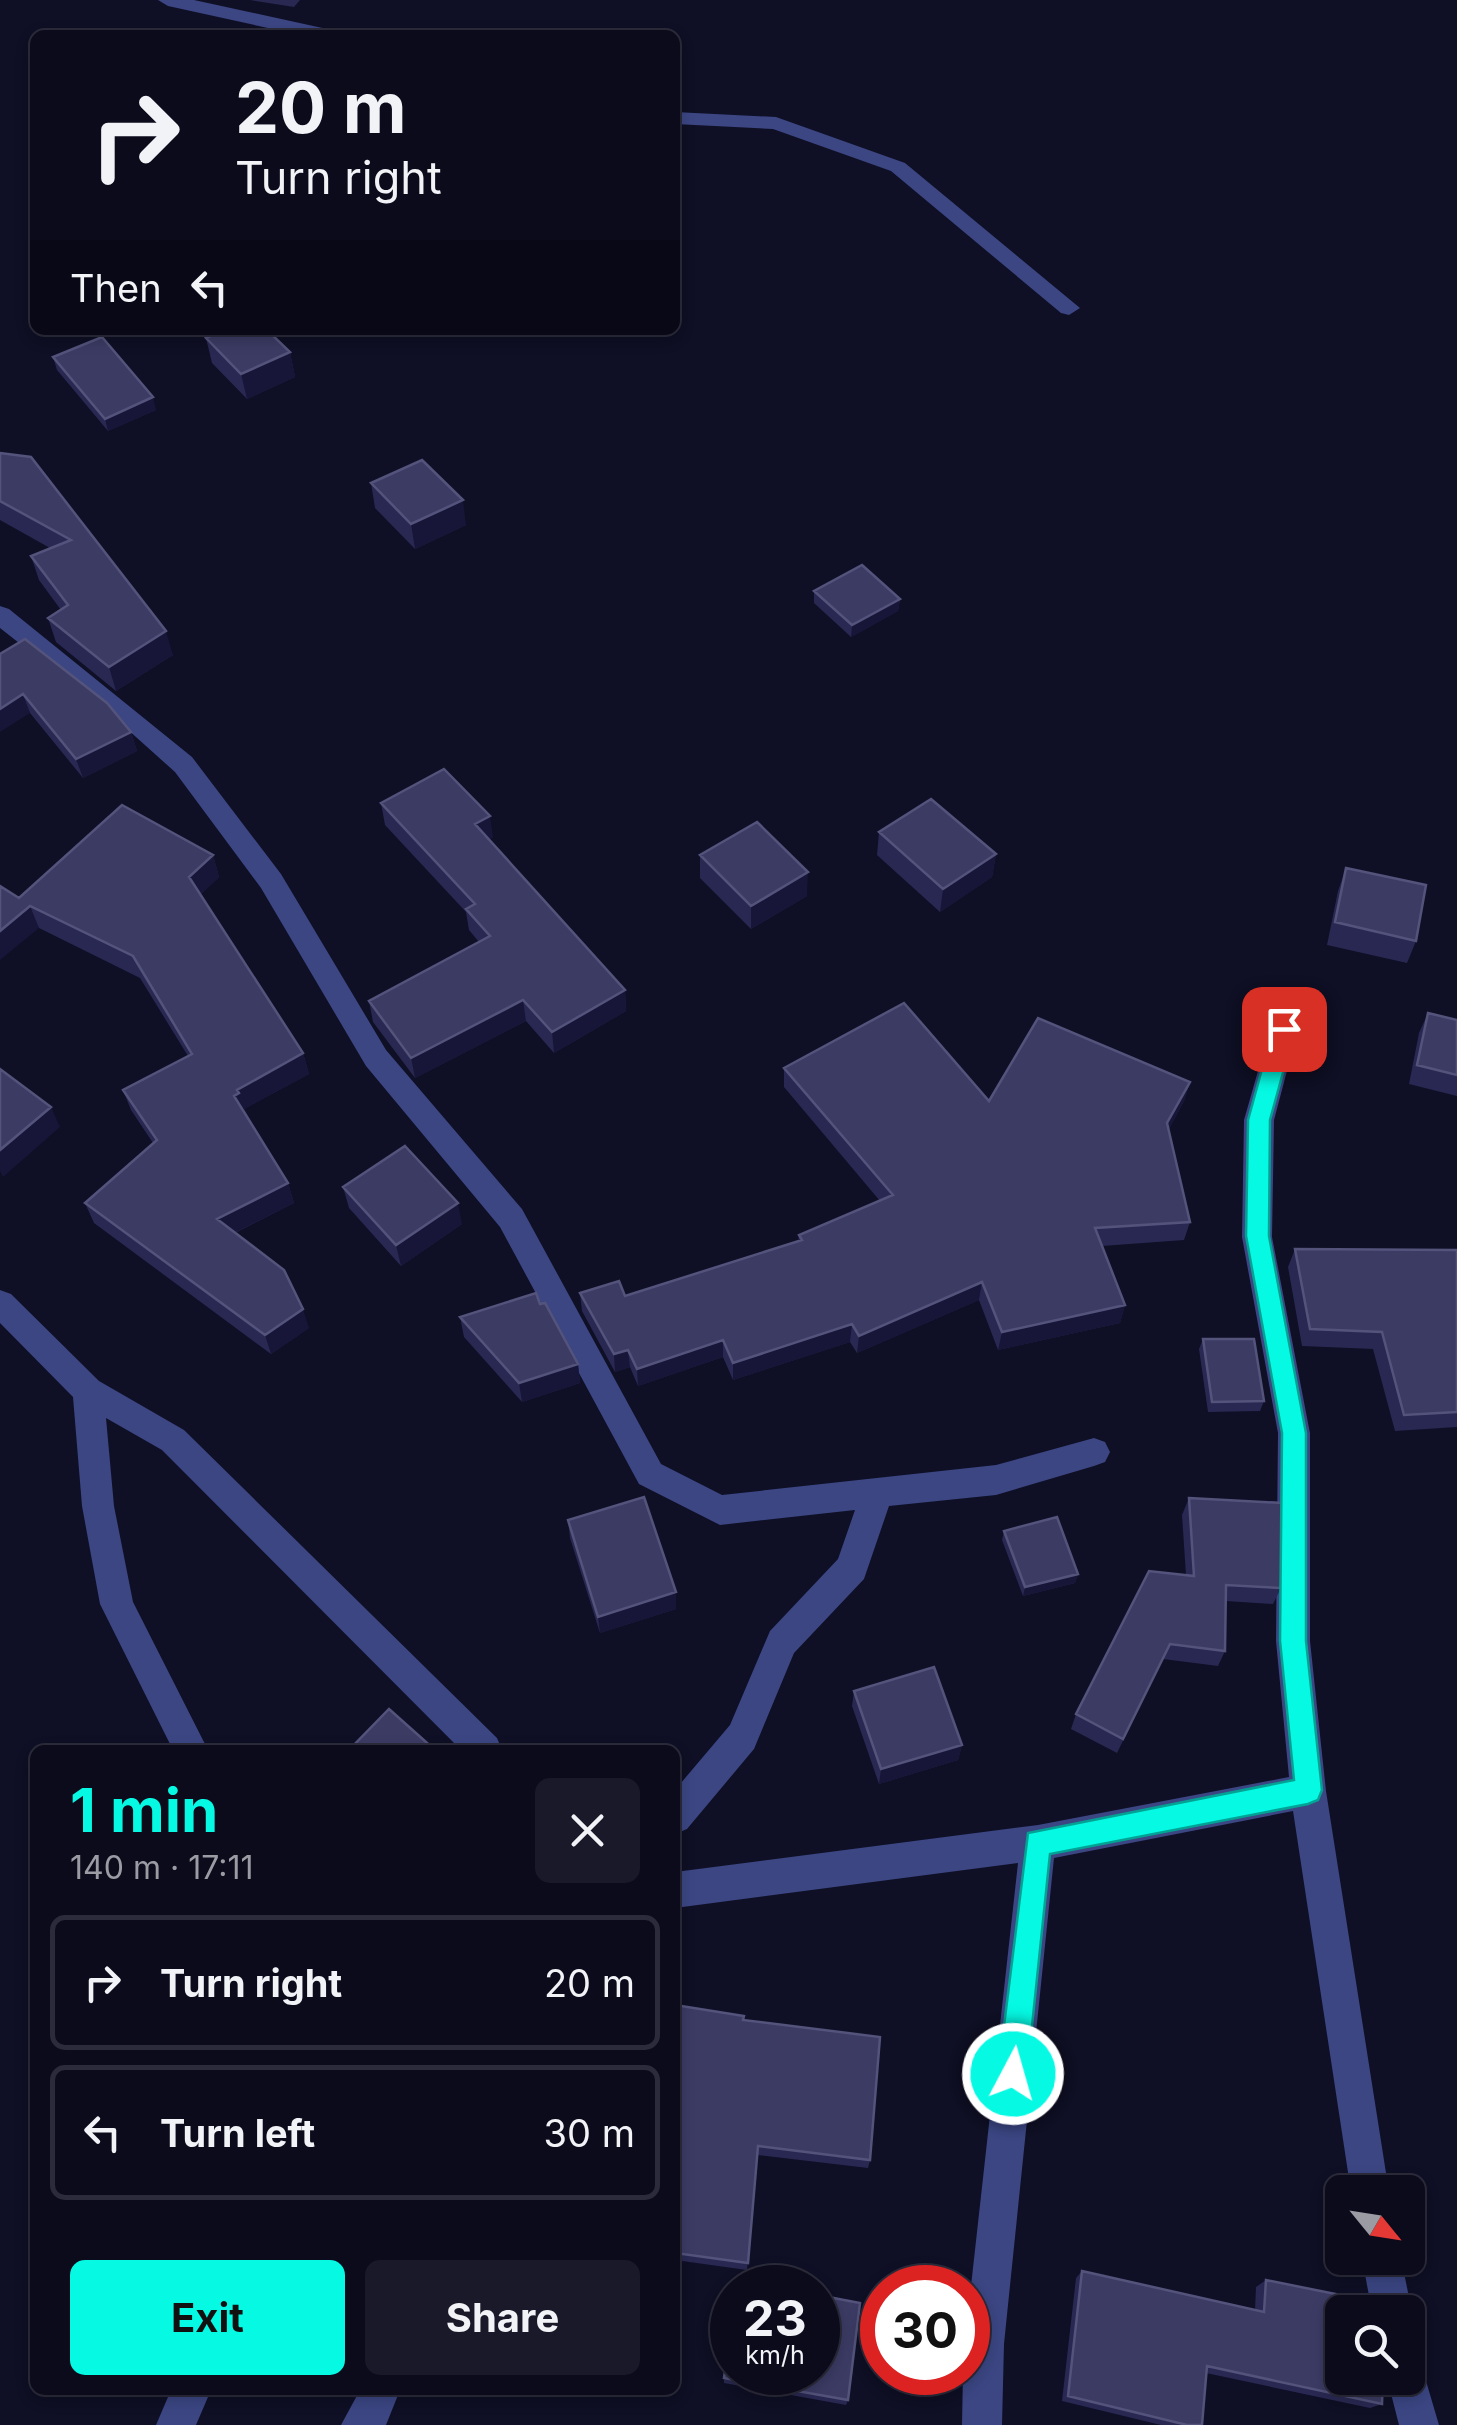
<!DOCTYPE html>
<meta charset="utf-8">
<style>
:root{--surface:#0b0b1c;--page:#191929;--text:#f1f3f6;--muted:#9a9ba3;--line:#2b2b3b;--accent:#05f9e3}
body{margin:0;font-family:Inter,sans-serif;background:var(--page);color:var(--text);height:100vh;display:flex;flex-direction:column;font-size:38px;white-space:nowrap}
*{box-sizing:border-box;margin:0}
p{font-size:32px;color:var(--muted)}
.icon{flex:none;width:55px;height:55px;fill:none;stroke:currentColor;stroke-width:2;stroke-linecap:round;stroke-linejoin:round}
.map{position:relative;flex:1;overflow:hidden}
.side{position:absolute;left:30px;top:1745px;width:650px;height:650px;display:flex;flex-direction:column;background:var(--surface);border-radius:15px;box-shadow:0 5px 15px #0003,0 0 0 2px var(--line)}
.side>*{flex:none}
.top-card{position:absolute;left:30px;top:30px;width:650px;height:305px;border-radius:15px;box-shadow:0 5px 15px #0003,0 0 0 2px var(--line);background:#0b0b1c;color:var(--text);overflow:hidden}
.needle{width:65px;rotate:120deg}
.fabs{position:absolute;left:1325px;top:2175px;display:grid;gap:20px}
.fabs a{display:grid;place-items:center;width:100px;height:100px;border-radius:15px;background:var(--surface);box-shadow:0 5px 15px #0003,0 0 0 2px var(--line);font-size:50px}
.speed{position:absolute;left:710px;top:2265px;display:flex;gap:20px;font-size:50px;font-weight:700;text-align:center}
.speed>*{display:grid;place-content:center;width:130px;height:130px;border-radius:50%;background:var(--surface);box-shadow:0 5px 15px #0003,0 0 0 2px var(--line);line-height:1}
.speed small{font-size:25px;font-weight:400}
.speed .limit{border:15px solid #d22;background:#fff;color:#111}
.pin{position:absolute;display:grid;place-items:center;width:85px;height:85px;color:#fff;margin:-42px;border-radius:20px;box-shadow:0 5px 15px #0006}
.me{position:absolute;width:110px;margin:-55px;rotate:6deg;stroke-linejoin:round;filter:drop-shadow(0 0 8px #0008)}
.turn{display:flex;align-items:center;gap:35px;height:210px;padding:0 40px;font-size:45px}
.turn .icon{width:130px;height:130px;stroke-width:2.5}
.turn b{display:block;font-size:70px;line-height:85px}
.then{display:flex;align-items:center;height:95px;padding:0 40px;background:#0003;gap:20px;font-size:38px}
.round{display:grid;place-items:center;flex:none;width:105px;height:105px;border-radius:15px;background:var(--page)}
.overview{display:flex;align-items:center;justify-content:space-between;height:170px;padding:0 40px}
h1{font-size:60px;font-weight:700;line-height:75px;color:var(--accent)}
.cta{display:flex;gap:20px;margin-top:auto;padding:20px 40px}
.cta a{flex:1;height:115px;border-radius:15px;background:var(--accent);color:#111;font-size:40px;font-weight:700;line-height:115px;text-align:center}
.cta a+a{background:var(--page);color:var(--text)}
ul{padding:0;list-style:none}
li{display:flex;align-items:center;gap:30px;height:135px;margin:0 20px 15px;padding:0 20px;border:5px solid var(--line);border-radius:15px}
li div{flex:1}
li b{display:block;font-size:38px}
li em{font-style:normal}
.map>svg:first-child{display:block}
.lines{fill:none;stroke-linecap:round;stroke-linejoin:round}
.minor{fill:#3b4683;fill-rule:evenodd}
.wall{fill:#292852}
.shaded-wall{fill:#171638}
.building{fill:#3b3b64;stroke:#53537c;stroke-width:2.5}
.route{fill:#05f9e3;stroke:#03a294;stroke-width:2.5}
</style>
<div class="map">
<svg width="1457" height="2425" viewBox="0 0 1457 2425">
<rect width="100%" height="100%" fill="#0f0f25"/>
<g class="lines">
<path class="minor" d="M 158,0 L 194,0 L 327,29 L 337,35 L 300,35 L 168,6 Z
M 675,112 L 776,117 L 905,163 L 1080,308 L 1069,315 L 1061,313 L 891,171 L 773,129 L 675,124 Z
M 0,606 L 9,609 L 192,757 L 281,874 L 386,1050 L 522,1209 L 661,1464 L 722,1495 L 996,1465 L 1094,1438 L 1105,1442 L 1110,1452 L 1105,1462 L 1094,1466 L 996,1495 L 889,1506 L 864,1579 L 794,1653 L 754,1749 L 687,1829 L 675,1834 L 675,1790 L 730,1725 L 770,1631 L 838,1559 L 855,1510 L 720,1525 L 639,1484 L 500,1227 L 366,1066 L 261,888 L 175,772 L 117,720 L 0,628 Z
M 1284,1018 L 1294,1021 L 1298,1029 L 1274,1120 L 1272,1237 L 1310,1433 L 1310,1641 L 1326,1791 L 1389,2192 L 1351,2192 L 1293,1811 L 1054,1858 L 1004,2344 L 1002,2425 L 962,2425 L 963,2372 L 968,2372 L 968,2313 L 1018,1863 L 675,1908 L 675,1872 L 1038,1825 L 1289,1777 L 1276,1641 L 1278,1433 L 1242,1237 L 1244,1120 L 1270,1029 L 1274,1021 Z
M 0,1290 L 11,1294 L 99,1381 L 184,1430 L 497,1738 L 502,1750 L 461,1750 L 162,1450 L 106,1418 L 114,1506 L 133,1602 L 208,1750 L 173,1750 L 100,1604 L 82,1506 L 73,1397 L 0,1323 Z
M 1362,2258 L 1401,2258 L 1412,2312 L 1408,2322 L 1408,2312 L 1372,2312 Z
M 1408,2358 L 1421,2364 L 1439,2425 L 1399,2425 L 1387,2378 L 1408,2378 Z
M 171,2390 L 211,2390 L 196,2425 L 156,2425 Z
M 360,2390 L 400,2390 L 386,2425 L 341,2425 Z"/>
</g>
<path class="wall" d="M 250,0 L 300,0 L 294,7 Z
M 206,338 L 290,352 L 295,377 L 247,399 L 212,363 Z
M 53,357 L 156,410 L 108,431 L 57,370 Z
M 0,453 L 173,655 L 116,691 L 56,642 L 48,618 L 61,610 L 39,580 L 31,556 L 50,548 L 0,520 Z
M 371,483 L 466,525 L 415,549 L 375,508 Z
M 814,591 L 900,599 L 898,611 L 851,637 L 814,603 Z
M 0,654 L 131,732 L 137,751 L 83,778 L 30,713 Z
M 381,803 L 493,837 L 489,839 L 625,990 L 626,1011 L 554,1053 L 526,1021 L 415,1078 L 373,1022 L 369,1001 L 479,942 L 469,930 L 466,912 L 385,825 Z
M 879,832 L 996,854 L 992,877 L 940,912 L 877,855 Z
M 213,855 L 219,877 L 200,895 L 303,1053 L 309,1074 L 244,1109 L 288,1183 L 294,1203 L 235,1233 L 309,1328 L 271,1354 L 94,1223 L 85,1203 L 153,1143 L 131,1110 L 123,1090 L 188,1056 L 140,978 L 39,928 L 19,898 Z
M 700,855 L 807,896 L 751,929 L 700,878 Z
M 1346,868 L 1416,941 L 1407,963 L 1327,945 L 1338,891 Z
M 1428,1013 L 1457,1020 L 1457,1096 L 1409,1084 L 1419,1033 Z
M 784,1068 L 989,1101 L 1190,1082 L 1184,1101 L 1169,1129 L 1190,1222 L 1184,1240 L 1102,1246 L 1125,1305 L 1120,1323 L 998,1350 L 979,1300 L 857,1353 L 850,1342 L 733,1380 L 723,1357 L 638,1386 L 630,1367 L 615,1372 L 582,1311 L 580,1293 L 625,1296 L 798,1242 L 799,1235 L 880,1201 L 784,1087 Z
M 343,1187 L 462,1224 L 401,1266 L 349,1208 Z
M 1295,1249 L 1457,1250 L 1457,1427 L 1395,1431 L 1373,1349 L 1302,1346 L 1288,1267 Z
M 540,1304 L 578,1364 L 580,1383 L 522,1402 L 464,1337 L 460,1317 Z
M 1203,1339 L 1264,1401 L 1260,1411 L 1208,1412 L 1199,1349 Z
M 1189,1498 L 1281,1588 L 1273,1604 L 1226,1601 L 1225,1651 L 1218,1666 L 1163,1659 L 1117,1753 L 1071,1729 L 1076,1714 L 1186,1575 L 1182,1515 Z
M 568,1520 L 676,1609 L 600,1633 L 570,1538 Z
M 1004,1531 L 1078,1574 L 1075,1583 L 1023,1596 L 1002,1540 Z
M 854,1691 L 962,1745 L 958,1760 L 879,1784 L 852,1706 Z
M 675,2005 L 743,2020 L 870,2160 L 868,2168 L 758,2155 L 747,2270 L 675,2260 Z
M 1082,2271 L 1255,2310 L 1256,2287 L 1266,2280 L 1382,2404 L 1370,2408 L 1206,2373 L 1202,2425 L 1161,2425 L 1062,2401 L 1076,2278 Z
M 724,2378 L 848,2400 L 846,2405 L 724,2383 Z"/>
<path class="shaded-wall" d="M 290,352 L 295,377 L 247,399 L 241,374 Z
M 153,397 L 156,410 L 108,431 L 105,419 Z
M 463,500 L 466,525 L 415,549 L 411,524 Z
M 900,599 L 898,611 L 851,637 L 852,625 Z
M 166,631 L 173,655 L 116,691 L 109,667 Z
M 23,694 L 30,713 L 0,732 L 0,709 Z
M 131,732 L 137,751 L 83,778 L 76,759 Z
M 490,816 L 493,837 L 478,845 L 475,824 Z
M 996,854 L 992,877 L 940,912 L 943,889 Z
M 213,855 L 219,877 L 196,899 L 189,877 Z
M 808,872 L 807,896 L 751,929 L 751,906 Z
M 30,906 L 39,928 L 0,960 L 0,931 Z
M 625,990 L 626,1011 L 554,1053 L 552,1032 Z
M 523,1000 L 526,1021 L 415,1078 L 411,1058 Z
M 303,1053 L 309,1074 L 244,1109 L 246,1114 L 234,1096 L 237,1090 Z
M 1190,1082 L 1184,1101 L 1162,1142 L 1167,1123 Z
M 51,1107 L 60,1127 L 3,1177 L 0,1171 L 0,1150 Z
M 288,1183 L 294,1203 L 224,1238 L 217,1219 Z
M 458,1203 L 462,1224 L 401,1266 L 396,1245 Z
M 982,1282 L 979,1300 L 857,1353 L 859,1336 Z
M 1125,1305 L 1120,1323 L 998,1350 L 1002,1332 Z
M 303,1309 L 309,1328 L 271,1354 L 265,1335 Z
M 852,1324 L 850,1342 L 733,1380 L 733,1363 Z
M 723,1340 L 723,1357 L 638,1386 L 637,1369 Z
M 628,1350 L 630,1367 L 615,1372 L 614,1354 Z
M 578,1364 L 580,1383 L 522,1402 L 519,1383 Z
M 1078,1574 L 1075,1583 L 1023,1596 L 1025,1587 Z
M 676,1592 L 676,1609 L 600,1633 L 598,1617 Z
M 962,1745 L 958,1760 L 879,1784 L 881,1769 Z"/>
<path class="building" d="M 224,330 L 267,330 L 290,352 L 241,374 L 206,338 Z
M 102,337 L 153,397 L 105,419 L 53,357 Z
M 0,453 L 31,457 L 166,631 L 109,667 L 48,618 L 68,605 L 31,556 L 71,540 L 0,501 Z
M 422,460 L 463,500 L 411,524 L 371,483 Z
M 862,565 L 900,599 L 852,625 L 814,591 Z
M 25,639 L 107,703 L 131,732 L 76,759 L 23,694 L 0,709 L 0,654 Z
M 444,769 L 490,816 L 475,824 L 625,990 L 552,1032 L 523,1000 L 411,1058 L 369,1001 L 490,936 L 466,909 L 475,904 L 381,803 Z
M 931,799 L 996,854 L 943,889 L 879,832 Z
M 122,805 L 213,855 L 189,877 L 303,1053 L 237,1090 L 239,1093 L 234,1096 L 288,1183 L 217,1219 L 284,1270 L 303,1309 L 265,1335 L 85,1203 L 157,1140 L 123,1090 L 192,1054 L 133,956 L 30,906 L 0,931 L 0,886 L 19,898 Z
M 757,822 L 808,872 L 751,906 L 700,855 Z
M 1346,868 L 1426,885 L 1416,941 L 1335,922 Z
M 904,1003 L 989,1101 L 1038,1018 L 1190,1082 L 1167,1123 L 1190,1222 L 1095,1228 L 1125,1305 L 1002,1332 L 982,1282 L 859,1336 L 852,1324 L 733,1363 L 723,1340 L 637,1369 L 628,1350 L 614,1354 L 580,1293 L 619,1281 L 625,1296 L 802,1240 L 799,1235 L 893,1195 L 784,1068 Z
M 1428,1013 L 1457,1020 L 1457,1075 L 1417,1065 Z
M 0,1069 L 51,1107 L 0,1150 Z
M 405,1146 L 458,1203 L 396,1245 L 343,1187 Z
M 1295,1249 L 1457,1250 L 1457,1412 L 1404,1415 L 1382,1332 L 1310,1329 Z
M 536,1293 L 540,1304 L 545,1303 L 578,1364 L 519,1383 L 460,1317 Z
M 1203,1339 L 1254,1339 L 1264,1401 L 1212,1402 Z
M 644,1497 L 676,1592 L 598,1617 L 568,1520 Z
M 1189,1498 L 1282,1503 L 1281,1588 L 1226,1585 L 1225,1651 L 1170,1644 L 1123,1739 L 1076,1714 L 1149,1571 L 1194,1576 Z
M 1057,1517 L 1078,1574 L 1025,1587 L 1004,1531 Z
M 934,1667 L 962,1745 L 881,1769 L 854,1691 Z
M 389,1709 L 435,1750 L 349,1750 Z
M 675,2005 L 744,2016 L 743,2020 L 880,2037 L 870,2160 L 758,2146 L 748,2263 L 675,2253 Z
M 1082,2271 L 1264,2312 L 1266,2280 L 1380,2303 L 1386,2309 L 1386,2312 L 1342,2312 L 1342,2378 L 1383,2378 L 1382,2404 L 1207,2366 L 1202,2425 L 1187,2425 L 1068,2396 Z
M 738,2282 L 771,2288 L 737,2288 Z
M 818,2295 L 860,2303 L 848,2400 L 724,2378 L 732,2318 L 732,2372 L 818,2372 Z"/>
<path class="route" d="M 1284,1021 L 1295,1029 L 1270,1120 L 1269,1236 L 1306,1433 L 1306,1641 L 1322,1790 L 1318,1800 L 1308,1804 L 1050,1854 L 1027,2074 L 1023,2084 L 1013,2089 L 1003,2084 L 998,2074 L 1028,1833 L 1294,1780 L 1280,1641 L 1282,1433 L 1246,1236 L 1248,1120 L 1273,1029 Z"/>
</svg>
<div class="fabs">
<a><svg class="needle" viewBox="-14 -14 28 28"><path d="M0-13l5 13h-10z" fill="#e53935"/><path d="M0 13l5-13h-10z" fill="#9a9ba3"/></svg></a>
<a><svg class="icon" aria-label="search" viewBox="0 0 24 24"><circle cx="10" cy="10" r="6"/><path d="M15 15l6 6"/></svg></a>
</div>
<div class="speed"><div>23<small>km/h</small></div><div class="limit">30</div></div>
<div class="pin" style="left:1284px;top:1029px;background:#d93025"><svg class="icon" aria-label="arrive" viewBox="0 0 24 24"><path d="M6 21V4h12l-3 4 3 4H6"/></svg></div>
<svg class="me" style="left:1013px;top:2074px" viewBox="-20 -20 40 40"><circle r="17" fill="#05f9e3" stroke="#fff" stroke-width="3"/><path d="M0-11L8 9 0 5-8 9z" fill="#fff"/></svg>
<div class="top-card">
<div class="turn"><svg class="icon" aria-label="right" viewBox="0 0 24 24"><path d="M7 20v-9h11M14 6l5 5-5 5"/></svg><div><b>20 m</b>Turn right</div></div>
<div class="then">Then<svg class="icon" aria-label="left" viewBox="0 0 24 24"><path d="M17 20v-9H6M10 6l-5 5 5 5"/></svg></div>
</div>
<section class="side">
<div class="overview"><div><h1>1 min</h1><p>140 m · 17:11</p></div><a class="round"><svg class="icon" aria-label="close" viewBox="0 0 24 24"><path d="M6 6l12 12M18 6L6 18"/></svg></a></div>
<ul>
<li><svg class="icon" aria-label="right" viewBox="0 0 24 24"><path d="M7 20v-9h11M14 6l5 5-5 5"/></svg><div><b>Turn right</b></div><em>20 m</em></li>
<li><svg class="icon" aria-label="left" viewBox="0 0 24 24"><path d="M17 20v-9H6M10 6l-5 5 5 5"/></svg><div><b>Turn left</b></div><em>30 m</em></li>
</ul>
<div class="cta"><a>Exit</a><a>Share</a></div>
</section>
</div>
